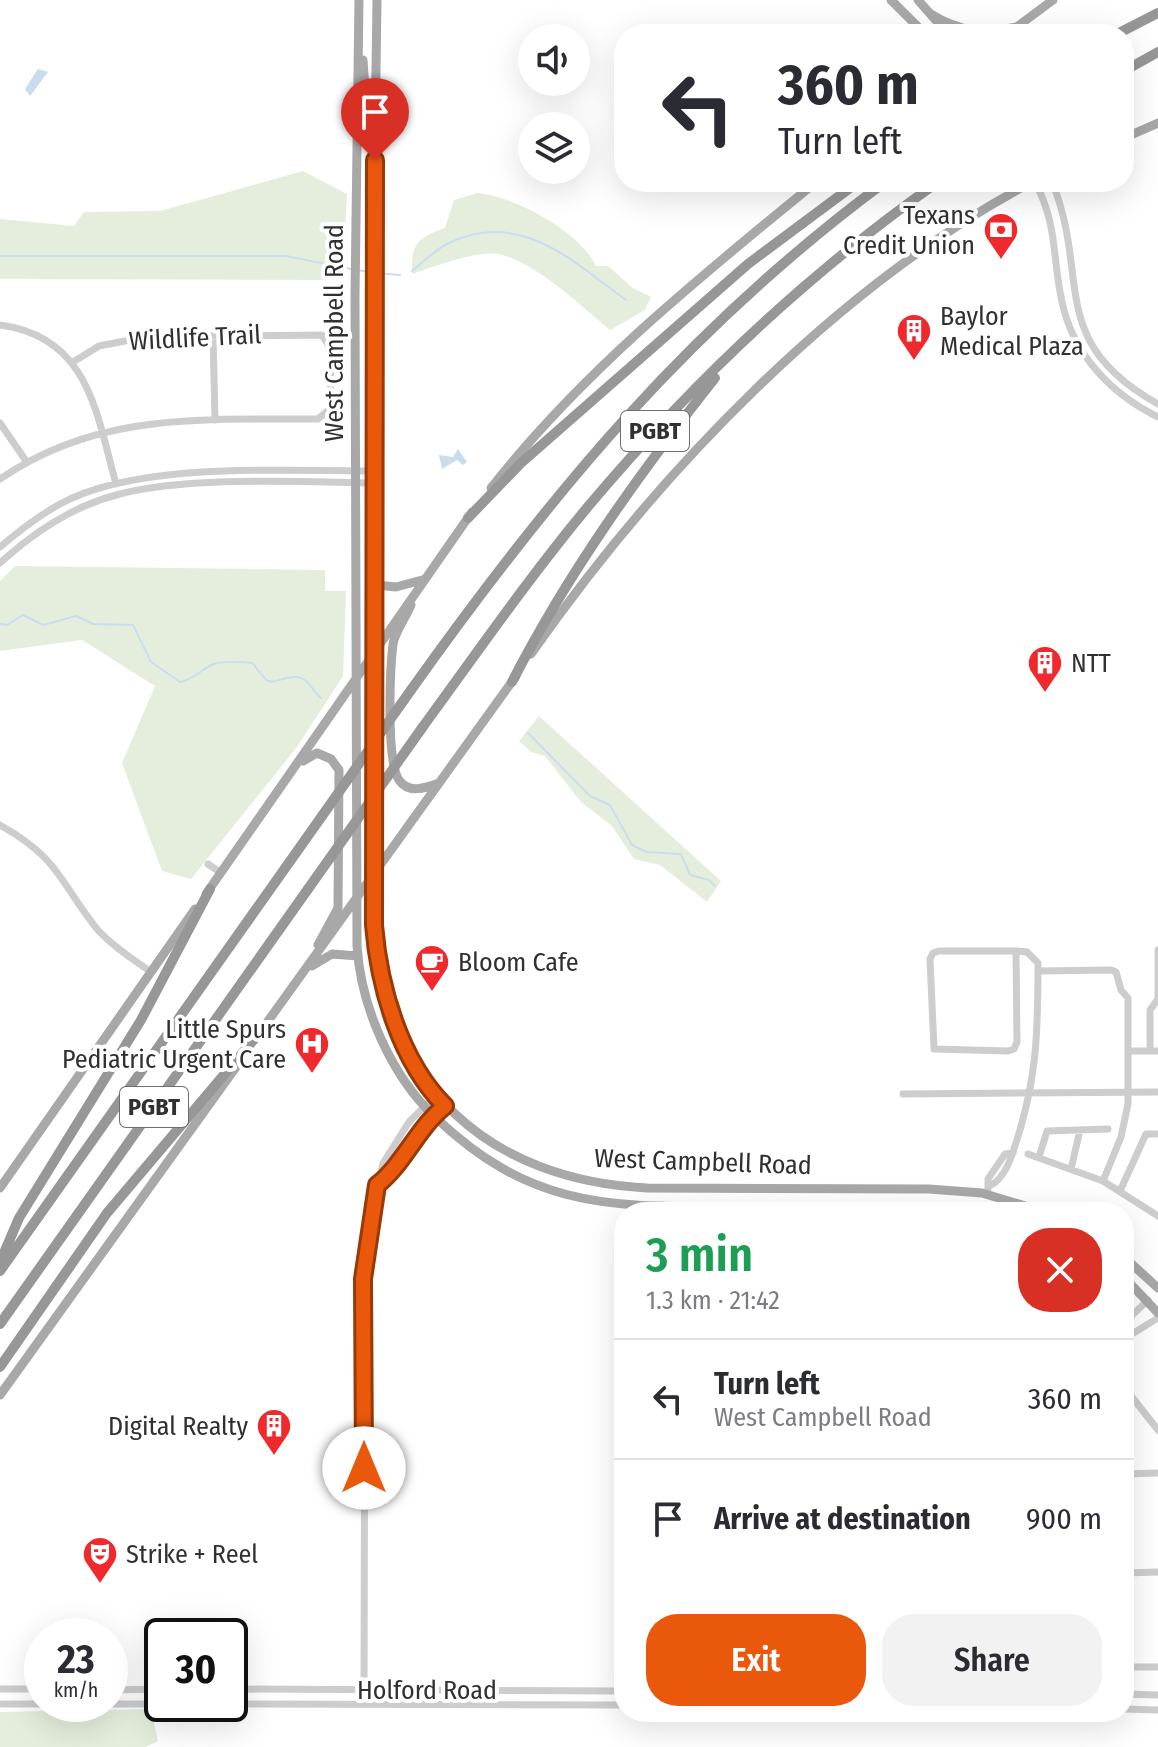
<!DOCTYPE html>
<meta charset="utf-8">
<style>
:root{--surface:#fff;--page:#f2f2f3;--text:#2b2b33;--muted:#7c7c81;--line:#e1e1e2;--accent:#ea580c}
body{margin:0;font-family:"Fira Sans Condensed",sans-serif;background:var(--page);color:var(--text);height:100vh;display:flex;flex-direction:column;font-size:30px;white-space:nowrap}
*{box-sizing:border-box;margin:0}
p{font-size:26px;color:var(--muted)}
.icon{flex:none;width:44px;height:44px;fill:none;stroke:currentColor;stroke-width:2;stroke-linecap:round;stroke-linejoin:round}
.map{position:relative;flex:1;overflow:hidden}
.side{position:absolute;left:614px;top:1202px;width:520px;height:520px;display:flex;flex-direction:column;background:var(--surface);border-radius:32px;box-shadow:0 8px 32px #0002}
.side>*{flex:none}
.guide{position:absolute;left:614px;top:24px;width:520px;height:168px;border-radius:32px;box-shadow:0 8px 32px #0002;background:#fff;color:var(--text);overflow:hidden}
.controls{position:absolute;left:518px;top:24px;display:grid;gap:16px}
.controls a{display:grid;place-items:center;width:72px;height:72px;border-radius:50%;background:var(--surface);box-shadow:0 8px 32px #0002;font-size:40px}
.speed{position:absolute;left:24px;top:1618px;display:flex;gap:16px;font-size:40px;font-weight:700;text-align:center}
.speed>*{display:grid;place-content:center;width:104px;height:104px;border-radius:50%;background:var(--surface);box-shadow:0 8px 32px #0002;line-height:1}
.speed small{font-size:20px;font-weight:400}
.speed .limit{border:4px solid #111;border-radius:12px;background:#fff;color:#111}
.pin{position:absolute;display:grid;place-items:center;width:68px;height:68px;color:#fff;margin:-82px -34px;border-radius:50% 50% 50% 0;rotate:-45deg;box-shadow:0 0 8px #0007}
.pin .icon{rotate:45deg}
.me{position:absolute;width:88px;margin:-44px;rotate:0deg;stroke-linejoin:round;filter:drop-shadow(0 0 6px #0008)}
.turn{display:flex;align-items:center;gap:28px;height:168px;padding:0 32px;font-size:36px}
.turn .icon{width:104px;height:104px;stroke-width:2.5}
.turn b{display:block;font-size:56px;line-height:68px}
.round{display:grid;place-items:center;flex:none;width:84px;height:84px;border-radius:32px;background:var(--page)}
.head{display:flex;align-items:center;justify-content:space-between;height:136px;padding:0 32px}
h1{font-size:48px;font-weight:600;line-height:60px;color:#1e9e55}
.cta{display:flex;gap:16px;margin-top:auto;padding:16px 32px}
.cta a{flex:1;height:92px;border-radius:32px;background:var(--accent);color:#fff;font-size:32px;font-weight:600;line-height:92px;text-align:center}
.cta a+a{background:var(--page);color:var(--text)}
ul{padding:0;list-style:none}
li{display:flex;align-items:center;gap:24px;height:120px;padding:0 32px;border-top:2px solid var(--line)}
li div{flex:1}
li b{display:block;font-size:30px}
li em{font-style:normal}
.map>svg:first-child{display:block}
.green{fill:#e5eedd}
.water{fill:#c9ddee}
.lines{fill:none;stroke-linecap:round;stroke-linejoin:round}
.stream{stroke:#c9ddee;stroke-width:2}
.minor{stroke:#cdcdcd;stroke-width:7}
.major{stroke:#a8a8a8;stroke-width:9}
.highway{stroke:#979797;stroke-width:10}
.highway-bridge{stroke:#979797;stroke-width:10}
.route-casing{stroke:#983908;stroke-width:20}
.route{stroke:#ea580c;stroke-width:14}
.labels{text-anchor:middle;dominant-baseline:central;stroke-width:8;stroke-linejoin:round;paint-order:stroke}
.shield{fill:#fff;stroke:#6e6e6e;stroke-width:2}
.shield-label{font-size:24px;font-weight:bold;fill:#303030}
.poi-label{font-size:26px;fill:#303030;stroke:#fff;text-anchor:start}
.street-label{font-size:26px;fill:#303030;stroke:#fff}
</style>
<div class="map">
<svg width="1158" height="1747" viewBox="0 0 1158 1747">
<rect width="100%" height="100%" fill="#fff"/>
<path class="green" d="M 303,171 L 347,194 L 342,280 L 0,279 L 0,219 L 74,226 L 84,212 L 160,211 Z
M 477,193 C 514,196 580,231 596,266 L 608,266 L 633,288 L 651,297 L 645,310 L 610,330 C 580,305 541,267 503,255 C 480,248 434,267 412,274 C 411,244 417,238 445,228 L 454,200 Z
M 15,566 L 325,570 L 325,591 L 346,591 L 343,676 L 297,747 L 191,879 L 162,871 L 122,763 L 155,686 L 82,640 L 0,651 L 0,581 Z
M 539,716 L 721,881 L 707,902 L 660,865 L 634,859 L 612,826 L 581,802 L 545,756 L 531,752 L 519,741 Z
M 151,1709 L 158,1741 L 146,1747 L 0,1747 L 0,1712 Z"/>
<path class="water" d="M 38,69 L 48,72 L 30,96 L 25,89 Z
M 458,449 L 467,462 L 463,465 L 457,460 L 442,469 L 439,455 L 453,457 Z"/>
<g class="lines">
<path class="stream" d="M 0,256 L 286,256 L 351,269
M 357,270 L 371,272
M 412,271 C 423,262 435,250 447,244 C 519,208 571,260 626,300
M 377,273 L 400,275
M 0,624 L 7,625 L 23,615 L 43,625 L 76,616 L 93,624 L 133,625 L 151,662 L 180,682 C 195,679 201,669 214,664 C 224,661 243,662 253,663 C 273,694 271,677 296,677 C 307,677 313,691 321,698
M 528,733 L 590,796 L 610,805 L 632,845 L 647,852 L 681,854 L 690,875 L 709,880 L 715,886"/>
<path class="minor" d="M 1035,182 C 1058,225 1052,257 1062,302 C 1073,354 1111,394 1158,417
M 1052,182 C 1091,276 1045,341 1158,404
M 0,325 C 89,337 96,412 116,484
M 213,335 L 215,420
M 0,423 L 26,461
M 0,479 C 99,411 203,420 318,419 L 331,408 L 330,348 L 322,335 L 146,337 L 99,346 L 73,362
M 0,547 C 19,531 38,516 60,504 C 139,461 285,471 375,471
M 0,563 C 34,532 75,505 120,494 C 191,476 300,482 375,483
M 0,825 C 59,858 59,881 97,929 C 112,946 133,959 151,972
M 208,864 L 221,873
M 1038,971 L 1111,970 L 1116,972 L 1121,990 L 1128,998 L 1128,1104 L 1121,1137 L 1103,1181
M 1129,1051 L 1158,1051
M 1150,1051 L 1150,1010 L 1158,999 L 1158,950
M 903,1094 L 1158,1092
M 1028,1154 L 1103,1181 L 1158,1216
M 1039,1157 L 1047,1131 L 1108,1129
M 1071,1169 L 1080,1130
M 379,1184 L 433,1115 L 445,1106
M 989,1186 C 1002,1181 1009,1164 1013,1152 C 1037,1082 1038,1035 1038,963 L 1027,952 L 1016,951 L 939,951 L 933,953 L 930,959 L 934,1049 L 1008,1051 L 1014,1049 L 1017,1042 L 1016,951
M 988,1189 L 988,1179 L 1005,1154 L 1013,1153
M 1120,1191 L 1146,1134 L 1158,1134
M 1124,1323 L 1148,1300
M 1124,1339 L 1158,1318
M 1124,1387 L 1158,1430
M 1124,1474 L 1158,1473
M 1124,1573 L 1158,1572
M 1124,1667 L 1158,1667
M 0,1689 L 42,1689
M 230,1689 L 624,1691
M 110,1690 L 162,1689
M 1124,1694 L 1158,1695
M 0,1704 L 162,1704
M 230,1704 L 624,1705
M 364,1704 L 365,1251 L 383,1163 L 409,1122 L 435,1096
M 1124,1709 L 1158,1710"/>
<path class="major" d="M 359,0 L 355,296 L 357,946 C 361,1007 391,1076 436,1118 C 527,1204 601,1207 720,1207 C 771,1207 821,1207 871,1207 C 908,1207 944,1206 980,1212
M 377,0 L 373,280 L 377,631 L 374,925 C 384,1086 489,1180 647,1188 L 929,1189 L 982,1193 L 1045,1212
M 891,0 L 925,34
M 918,0 L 948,34
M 931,14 C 960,32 984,34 1017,27
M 1014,29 L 1053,0
M 363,60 L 365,90 L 376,101
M 1124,138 L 1158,123
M 491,488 C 584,370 700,277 816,182
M 376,585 L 396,587 L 422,580
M 411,605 C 406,617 395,632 393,644 C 390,669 386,761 399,780 C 408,794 426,788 439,783
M 531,654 C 657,474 837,285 1032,182
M 303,761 L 317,753 L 331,759 L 339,770 L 338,908 L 318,945
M 206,894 L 472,512
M 312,966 L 332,954 L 358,956
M 258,1035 L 516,676
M 0,1188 L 195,909
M 1124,1257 L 1158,1288
M 1124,1277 L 1158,1313
M 0,1395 L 236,1067"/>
<path class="highway" d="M 1117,34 L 1158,13
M 1124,71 L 1158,52
M 468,518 L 521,463 L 748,264 L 858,182
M 512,682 C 568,573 639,474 715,378
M 411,690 C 552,492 688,328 885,182
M 422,728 C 476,654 528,579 586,509 C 689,386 807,274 938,182
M 0,1262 L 19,1218 L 141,1020 L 210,889
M 0,1271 L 322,816
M 0,1324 L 308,889
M 0,1367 L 107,1213 L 262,1030"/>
<path class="highway-bridge" d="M 322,816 L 411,690
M 308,889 L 422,728"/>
</g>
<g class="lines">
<defs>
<path id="route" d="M 364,1468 L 363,1279 L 377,1185 C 404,1164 417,1128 445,1106 C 400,1061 379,987 374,925 L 375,160"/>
</defs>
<use href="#route" class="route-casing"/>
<use href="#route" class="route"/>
</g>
<defs>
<symbol id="bank-pin" viewBox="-11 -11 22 30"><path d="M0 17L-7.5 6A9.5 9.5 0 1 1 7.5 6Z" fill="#f0292c" stroke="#fff"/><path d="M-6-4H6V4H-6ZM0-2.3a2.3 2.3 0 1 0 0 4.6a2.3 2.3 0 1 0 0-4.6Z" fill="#fff"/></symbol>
<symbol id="building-pin" viewBox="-11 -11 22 30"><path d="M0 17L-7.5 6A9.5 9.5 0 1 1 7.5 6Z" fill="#f0292c" stroke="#fff"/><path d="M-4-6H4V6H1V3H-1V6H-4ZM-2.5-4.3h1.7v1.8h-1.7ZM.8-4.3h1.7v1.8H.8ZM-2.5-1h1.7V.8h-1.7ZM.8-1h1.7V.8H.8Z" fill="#fff"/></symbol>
<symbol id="cafe-pin" viewBox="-11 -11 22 30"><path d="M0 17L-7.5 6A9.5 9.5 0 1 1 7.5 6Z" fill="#f0292c" stroke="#fff"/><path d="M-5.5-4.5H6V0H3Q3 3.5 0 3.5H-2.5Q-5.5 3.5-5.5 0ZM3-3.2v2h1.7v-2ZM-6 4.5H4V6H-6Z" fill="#fff"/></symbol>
<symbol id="hospital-pin" viewBox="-11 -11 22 30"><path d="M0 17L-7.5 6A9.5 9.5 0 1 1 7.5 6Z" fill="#f0292c" stroke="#fff"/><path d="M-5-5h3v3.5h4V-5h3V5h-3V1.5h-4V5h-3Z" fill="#fff"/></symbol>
<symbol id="theatre-pin" viewBox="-11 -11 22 30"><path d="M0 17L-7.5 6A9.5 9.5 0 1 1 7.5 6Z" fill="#f0292c" stroke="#fff"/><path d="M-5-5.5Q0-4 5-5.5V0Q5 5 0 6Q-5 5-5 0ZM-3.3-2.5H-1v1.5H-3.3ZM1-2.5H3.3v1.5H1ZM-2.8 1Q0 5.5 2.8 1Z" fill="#fff"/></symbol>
</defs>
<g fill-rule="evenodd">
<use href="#bank-pin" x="981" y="210" width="40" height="54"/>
<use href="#building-pin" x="894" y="311" width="40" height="54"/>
<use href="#building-pin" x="1025" y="643" width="40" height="54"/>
<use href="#cafe-pin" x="412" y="942" width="40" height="54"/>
<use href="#hospital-pin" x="292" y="1024" width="40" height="54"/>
<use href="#building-pin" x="254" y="1406" width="40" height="54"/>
<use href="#theatre-pin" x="80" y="1534" width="40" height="54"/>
</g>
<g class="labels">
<g class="shield">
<rect x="621" y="411" width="68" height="40" rx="6"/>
<rect x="120" y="1087" width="68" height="40" rx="6"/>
</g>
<g class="shield-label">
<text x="655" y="431">PGBT</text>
<text x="154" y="1107">PGBT</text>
</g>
<g class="poi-label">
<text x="975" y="215" text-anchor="end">Texans<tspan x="975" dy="30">Credit Union</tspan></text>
<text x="940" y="316">Baylor<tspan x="940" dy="30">Medical Plaza</tspan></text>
<text x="1071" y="663">NTT</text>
<text x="458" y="962">Bloom Cafe</text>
<text x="286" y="1029" text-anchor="end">Little Spurs<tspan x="286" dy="30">Pediatric Urgent Care</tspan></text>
<text x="248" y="1426" text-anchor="end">Digital Realty</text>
<text x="126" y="1554">Strike + Reel</text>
</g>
<g class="street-label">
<text transform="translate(334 333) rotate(-90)">West Campbell Road</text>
<text transform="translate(195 338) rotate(-3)">Wildlife Trail</text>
<text transform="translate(703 1162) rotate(2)">West Campbell Road</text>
<text x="427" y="1690">Holford Road</text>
</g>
</g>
</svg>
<div class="controls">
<a><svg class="icon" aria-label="sound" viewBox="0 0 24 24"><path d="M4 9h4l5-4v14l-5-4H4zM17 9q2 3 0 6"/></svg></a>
<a><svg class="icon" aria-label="layers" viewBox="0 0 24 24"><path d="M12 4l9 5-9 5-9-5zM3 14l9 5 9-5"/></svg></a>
</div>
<div class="speed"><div>23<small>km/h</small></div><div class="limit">30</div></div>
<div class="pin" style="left:375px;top:160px;background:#d93025"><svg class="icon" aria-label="arrive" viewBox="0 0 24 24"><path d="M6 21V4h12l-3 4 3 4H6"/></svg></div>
<svg class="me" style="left:364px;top:1468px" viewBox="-20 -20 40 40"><circle r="19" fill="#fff"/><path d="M0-13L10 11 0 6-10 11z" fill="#ea580c"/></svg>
<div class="guide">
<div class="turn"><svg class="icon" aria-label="left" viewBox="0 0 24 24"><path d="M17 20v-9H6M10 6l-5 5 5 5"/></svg><div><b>360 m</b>Turn left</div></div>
</div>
<section class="side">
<div class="head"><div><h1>3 min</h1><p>1.3 km · 21:42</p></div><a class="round" style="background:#d93025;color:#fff"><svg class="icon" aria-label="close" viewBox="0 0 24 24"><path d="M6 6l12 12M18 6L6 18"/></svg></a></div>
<ul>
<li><svg class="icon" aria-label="left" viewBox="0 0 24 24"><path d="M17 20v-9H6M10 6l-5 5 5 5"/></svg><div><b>Turn left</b><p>West Campbell Road</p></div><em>360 m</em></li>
<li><svg class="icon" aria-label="arrive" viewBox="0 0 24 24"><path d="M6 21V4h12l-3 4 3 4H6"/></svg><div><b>Arrive at destination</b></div><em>900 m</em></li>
</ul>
<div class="cta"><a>Exit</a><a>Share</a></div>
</section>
</div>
